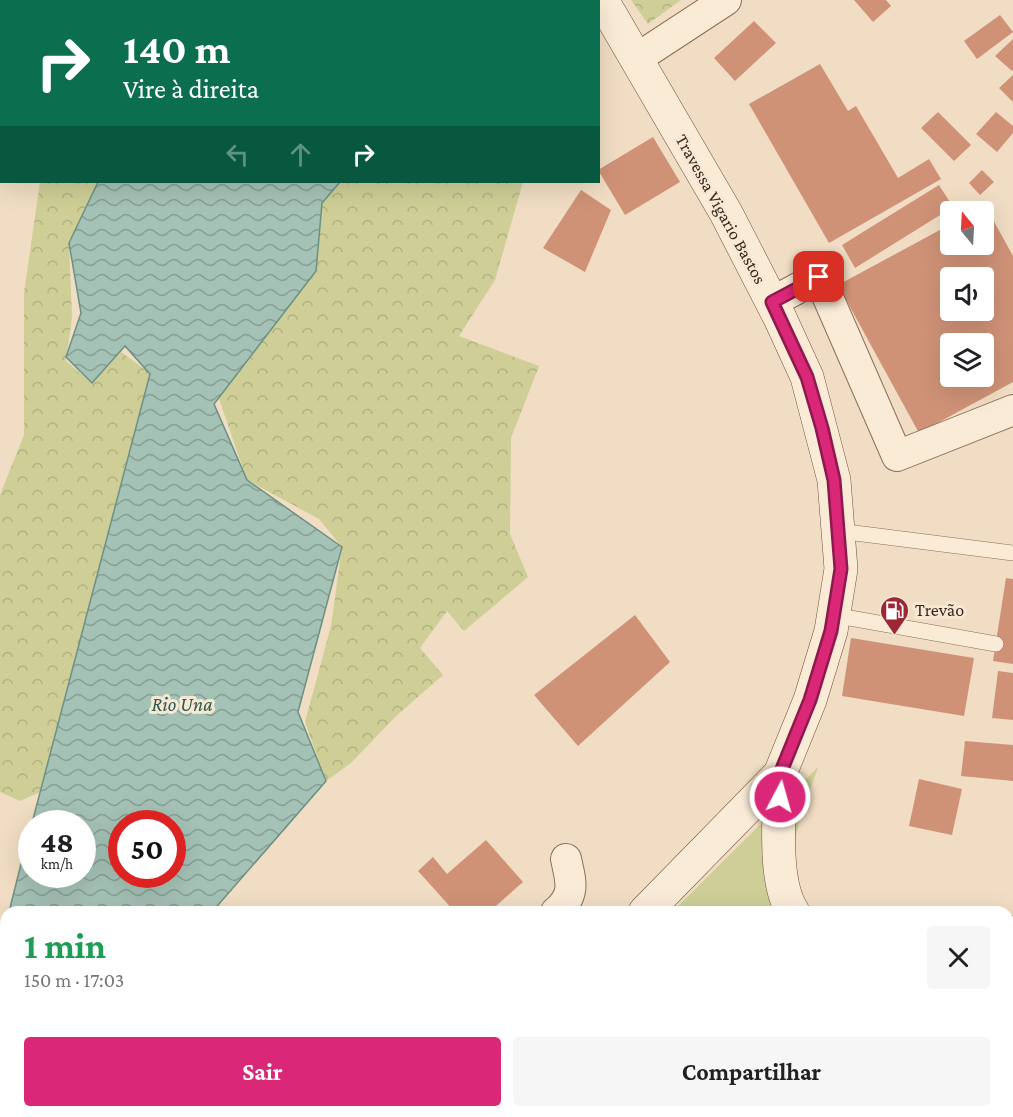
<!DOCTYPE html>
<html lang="pt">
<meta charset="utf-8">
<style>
:root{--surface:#fff;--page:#f6f6f6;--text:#202124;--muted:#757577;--accent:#db2777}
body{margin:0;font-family:"Crimson Pro",serif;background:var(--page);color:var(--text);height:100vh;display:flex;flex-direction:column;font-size:22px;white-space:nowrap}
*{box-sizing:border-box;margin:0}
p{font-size:20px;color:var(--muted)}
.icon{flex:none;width:33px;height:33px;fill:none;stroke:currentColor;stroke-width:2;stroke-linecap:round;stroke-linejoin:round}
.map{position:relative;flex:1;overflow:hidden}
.panel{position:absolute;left:0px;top:906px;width:1014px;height:212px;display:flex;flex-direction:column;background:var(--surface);border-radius:18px 18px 0 0;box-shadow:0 6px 24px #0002}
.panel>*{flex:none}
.hud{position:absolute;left:0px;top:0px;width:600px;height:183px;box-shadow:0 6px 24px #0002;background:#0b6e4f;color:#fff;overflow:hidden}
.needle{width:39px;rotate:342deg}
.buttons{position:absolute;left:940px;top:201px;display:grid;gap:12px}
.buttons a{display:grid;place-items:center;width:54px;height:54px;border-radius:6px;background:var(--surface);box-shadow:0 6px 24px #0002;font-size:30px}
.speed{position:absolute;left:18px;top:810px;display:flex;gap:12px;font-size:30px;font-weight:700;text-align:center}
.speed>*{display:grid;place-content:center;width:78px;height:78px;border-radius:50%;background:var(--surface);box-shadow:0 6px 24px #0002;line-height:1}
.speed small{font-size:15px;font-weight:400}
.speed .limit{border:9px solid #d22;background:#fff;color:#111}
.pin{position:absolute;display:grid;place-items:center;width:51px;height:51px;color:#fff;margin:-26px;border-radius:12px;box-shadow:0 3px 9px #0006}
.me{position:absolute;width:66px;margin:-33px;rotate:6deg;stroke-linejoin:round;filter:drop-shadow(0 0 4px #0008)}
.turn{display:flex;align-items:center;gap:21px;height:126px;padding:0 24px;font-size:27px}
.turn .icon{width:78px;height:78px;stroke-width:2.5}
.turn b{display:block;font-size:42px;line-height:51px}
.lanes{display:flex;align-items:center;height:57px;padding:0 24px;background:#0003;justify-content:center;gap:30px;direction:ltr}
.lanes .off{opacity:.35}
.round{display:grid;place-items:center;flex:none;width:63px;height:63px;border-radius:6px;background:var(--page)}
.overview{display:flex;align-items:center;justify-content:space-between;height:102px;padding:0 24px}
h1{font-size:36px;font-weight:700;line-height:45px;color:#1e9e55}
.button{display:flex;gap:12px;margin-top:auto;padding:12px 24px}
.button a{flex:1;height:69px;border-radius:6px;background:var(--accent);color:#fff;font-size:24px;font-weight:700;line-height:69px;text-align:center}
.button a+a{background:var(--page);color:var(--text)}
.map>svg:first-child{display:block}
.grass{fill:#cece96}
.forest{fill:url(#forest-crowns)}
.water{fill:url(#water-waves);stroke:#6c9184;stroke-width:1.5;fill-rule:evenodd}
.building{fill:#cf9277;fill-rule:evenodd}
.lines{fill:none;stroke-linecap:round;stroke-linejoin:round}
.service-casing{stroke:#8b6e59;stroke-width:16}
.minor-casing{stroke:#8b6e59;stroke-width:32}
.secondary-casing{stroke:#6c4f3c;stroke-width:34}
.trunk-casing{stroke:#583d2d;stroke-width:34}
.service{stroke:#faebd7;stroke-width:15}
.minor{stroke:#faebd7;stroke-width:30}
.secondary{stroke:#faebd7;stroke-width:33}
.trunk{stroke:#ebb076;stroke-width:33}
.route-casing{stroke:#8e194d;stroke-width:15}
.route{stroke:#db2777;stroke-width:10}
.labels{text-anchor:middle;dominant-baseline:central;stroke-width:6;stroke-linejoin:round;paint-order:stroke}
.street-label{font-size:18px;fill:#3a281e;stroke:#f7e8d3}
.poi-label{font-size:18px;fill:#3a281e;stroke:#f7e8d3;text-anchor:start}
.water-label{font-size:20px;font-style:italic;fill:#2c5a52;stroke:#f7e8d3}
</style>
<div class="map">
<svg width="1013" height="1117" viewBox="0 0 1013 1117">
<defs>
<pattern id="forest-crowns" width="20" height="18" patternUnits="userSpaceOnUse" patternTransform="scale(1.5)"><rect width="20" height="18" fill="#cece96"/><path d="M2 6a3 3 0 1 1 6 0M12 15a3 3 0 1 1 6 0" fill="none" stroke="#b2b181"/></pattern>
<pattern id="water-waves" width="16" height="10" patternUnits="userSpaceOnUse" patternTransform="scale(1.5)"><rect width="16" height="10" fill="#a5c2b6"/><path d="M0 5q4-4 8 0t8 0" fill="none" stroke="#879e93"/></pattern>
</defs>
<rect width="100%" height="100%" fill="#f0ddc3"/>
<path class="grass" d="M 818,767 C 801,818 780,859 804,912 L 672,912 Z
M 493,1112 L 819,1112 L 808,1117 L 490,1117 Z
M 842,1112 L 994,1112 L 983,1117 L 831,1117 Z"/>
<path class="forest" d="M 631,0 L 681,0 L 648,24 Z
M 40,182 L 98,182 L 69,243 L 72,317 L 66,361 L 92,383 L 121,352 L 150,373 L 40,792 L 20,801 L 0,792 L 0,495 L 24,435 L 24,293 Z
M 340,182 L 523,182 L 495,280 L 459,336 L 539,366 L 511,438 L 510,534 L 528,577 L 464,631 L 447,611 L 420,648 L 443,675 L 395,717 L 351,763 L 326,781 L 305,722 L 331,626 L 342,547 L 319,519 L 247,480 L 218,396 L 316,271 L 322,203 Z"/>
<path class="water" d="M 266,0 L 434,0 L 265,1 Z
M 98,182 L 340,182 L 322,203 L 316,271 L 214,404 L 247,480 L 342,547 L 298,712 L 326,781 L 212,912 L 9,912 L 31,824 L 32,874 L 82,874 L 82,824 L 32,823 L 150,374 L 125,346 L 92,383 L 66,357 L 81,313 L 69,243 ZM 122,824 L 172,824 L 172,874 L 122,874 Z
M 6,925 L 6,1112 L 134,1112 L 132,1117 L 0,1117 L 0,949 Z"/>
<path class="building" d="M 854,0 L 886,0 L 891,6 L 873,22 Z
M 1000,15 L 1013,32 L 977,59 L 964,41 Z
M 754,21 L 776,43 L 735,81 L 714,58 Z
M 1013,39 L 1013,70 L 1012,71 L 995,56 Z
M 820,64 L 848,111 L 856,106 L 898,178 L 929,159 L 941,179 L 829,243 L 749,104 Z
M 1013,75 L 1013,102 L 999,88 Z
M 938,112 L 971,145 L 954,161 L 921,128 Z
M 996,112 L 1013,126 L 1013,133 L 997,152 L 976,134 Z
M 653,137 L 680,182 L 625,215 L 598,170 Z
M 982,170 L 994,182 L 980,195 L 969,183 Z
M 939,185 L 953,207 L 855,268 L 842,245 Z
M 581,190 L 611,210 L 585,272 L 543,248 Z
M 985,205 L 1013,256 L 1013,382 L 919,433 L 838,285 L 951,224 L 951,244 L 984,244 L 984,212 L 974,212 ZM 951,278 L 984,278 L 984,310 L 951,310 ZM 951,344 L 984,344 L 984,376 L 951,376 Z
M 1006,578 L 1013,579 L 1013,664 L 993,661 Z
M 635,615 L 670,662 L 578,746 L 534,695 Z
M 851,638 L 974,658 L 964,716 L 842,696 Z
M 998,671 L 1013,673 L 1013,720 L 992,718 Z
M 965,741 L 1013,745 L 1013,781 L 961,776 Z
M 919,779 L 962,789 L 952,835 L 909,826 Z
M 486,840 L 523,882 L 489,912 L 455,912 L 418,871 L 433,857 L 447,874 Z"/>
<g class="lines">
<defs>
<path id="service" d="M 839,531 L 1013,553
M 833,615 L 996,644"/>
<path id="minor" d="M 636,59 L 726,0
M 772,302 L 819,277 L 897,456 L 1013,410
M 556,912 C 576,895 571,882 566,859
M 1008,1085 L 1013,1095"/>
<path id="secondary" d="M 602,0 L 726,213 L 780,318 L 807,377 L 834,480 L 841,569 L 831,631 L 810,700 L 780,774 L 645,912
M 780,774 C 780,811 772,881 793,912
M 1008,934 L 1013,932"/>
<path id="trunk" d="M 1008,1003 L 1013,1000
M 1008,1071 L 1013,1068
M 431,1117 L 437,1112
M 816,1117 L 827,1112
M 925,1117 L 935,1112
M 996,1117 L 997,1112"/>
</defs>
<use href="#service" class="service-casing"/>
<use href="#minor" class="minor-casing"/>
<use href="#secondary" class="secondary-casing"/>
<use href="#trunk" class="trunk-casing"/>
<use href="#service" class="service"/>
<use href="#minor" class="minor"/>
<use href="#secondary" class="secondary"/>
<use href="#trunk" class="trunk"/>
</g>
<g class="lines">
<defs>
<path id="route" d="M 780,797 L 780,774 L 810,700 L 831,631 L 841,569 L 834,480 L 822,428 L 807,377 L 772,302 L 819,277"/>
</defs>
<use href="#route" class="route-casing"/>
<use href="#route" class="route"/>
</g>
<defs>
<symbol id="fuel-pin" viewBox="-11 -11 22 30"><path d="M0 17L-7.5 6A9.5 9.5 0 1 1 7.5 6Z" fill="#9c2735" stroke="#f7e8d3"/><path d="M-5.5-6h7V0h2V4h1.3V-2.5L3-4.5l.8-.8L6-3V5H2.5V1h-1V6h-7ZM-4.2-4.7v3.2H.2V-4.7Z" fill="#fff"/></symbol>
</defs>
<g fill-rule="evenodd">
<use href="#fuel-pin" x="878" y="594" width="33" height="45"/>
</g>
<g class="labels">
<g class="street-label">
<text transform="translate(721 209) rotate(61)">Travessa Vigario Bastos</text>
</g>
<g class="poi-label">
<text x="915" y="610">Trevão</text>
</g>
<g class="water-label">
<text x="182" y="704">Rio Una</text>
</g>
</g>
</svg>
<div class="buttons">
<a><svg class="needle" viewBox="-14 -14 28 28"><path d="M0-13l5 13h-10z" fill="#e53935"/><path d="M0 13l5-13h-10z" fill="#757577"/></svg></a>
<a><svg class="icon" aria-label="sound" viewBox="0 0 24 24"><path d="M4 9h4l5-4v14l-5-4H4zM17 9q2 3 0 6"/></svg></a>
<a><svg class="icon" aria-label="layers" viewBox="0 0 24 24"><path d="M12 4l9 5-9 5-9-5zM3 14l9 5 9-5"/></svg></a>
</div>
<div class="speed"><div>48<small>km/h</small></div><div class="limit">50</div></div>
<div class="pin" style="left:819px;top:277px;background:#d93025"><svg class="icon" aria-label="arrive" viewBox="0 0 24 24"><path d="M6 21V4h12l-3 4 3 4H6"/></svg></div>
<svg class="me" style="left:780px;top:797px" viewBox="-20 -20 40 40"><circle r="17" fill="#db2777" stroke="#fff" stroke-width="3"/><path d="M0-11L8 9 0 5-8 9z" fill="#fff"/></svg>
<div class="hud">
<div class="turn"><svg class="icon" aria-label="right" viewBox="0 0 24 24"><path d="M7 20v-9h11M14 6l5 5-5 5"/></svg><div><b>140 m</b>Vire à direita</div></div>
<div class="lanes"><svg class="icon off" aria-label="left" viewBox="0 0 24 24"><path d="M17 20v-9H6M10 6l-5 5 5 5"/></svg><svg class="icon off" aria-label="ahead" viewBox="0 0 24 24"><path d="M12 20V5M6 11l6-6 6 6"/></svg><svg class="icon" aria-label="right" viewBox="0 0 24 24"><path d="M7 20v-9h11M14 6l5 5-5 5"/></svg></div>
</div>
<section class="panel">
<div class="overview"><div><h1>1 min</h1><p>150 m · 17:03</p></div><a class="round"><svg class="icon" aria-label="close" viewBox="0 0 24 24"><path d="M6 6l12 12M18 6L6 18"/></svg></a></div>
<div class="button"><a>Sair</a><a>Compartilhar</a></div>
</section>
</div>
